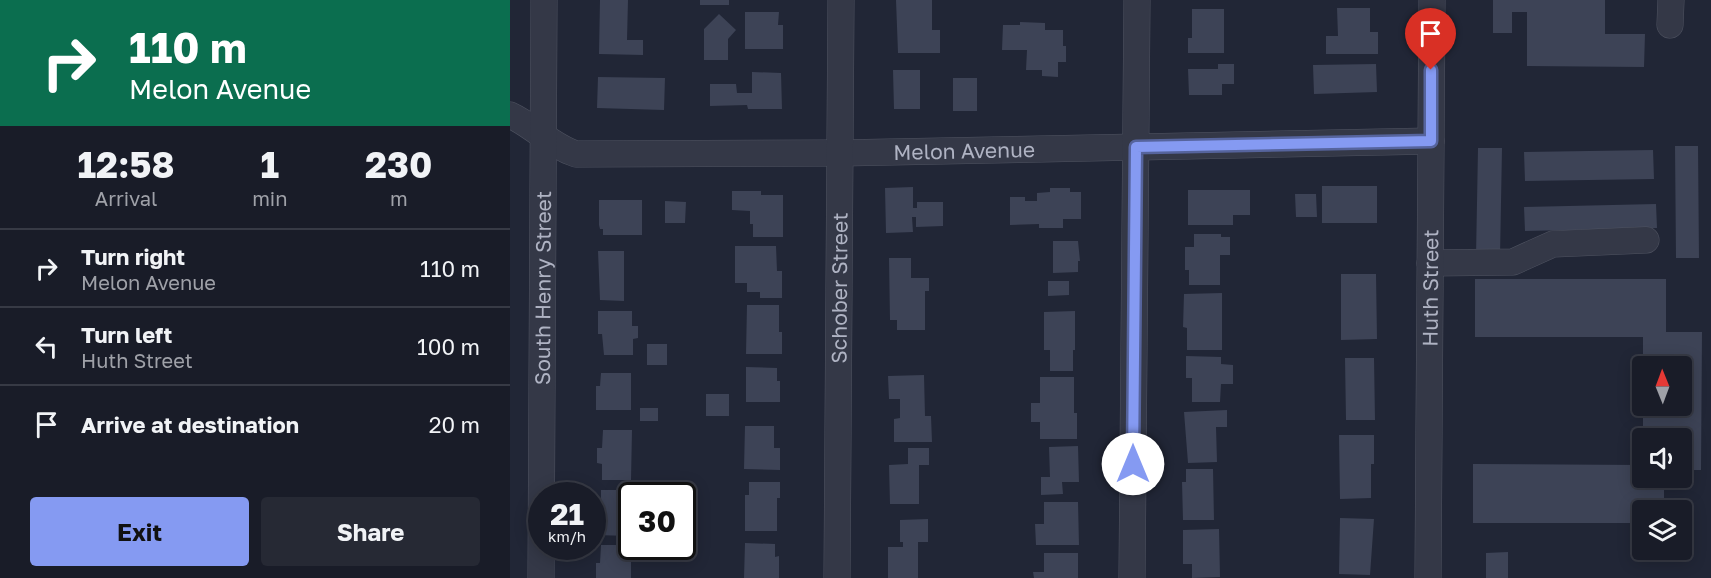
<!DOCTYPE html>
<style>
:root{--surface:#191c28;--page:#262934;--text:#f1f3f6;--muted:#9fa1a8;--line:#373a45;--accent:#859af2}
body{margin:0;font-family:"Golos Text",sans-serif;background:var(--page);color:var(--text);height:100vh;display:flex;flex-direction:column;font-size:22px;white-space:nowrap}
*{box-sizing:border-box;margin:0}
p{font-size:20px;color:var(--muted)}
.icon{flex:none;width:33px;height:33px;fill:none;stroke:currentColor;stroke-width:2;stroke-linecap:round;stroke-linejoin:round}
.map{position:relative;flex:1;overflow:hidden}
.panel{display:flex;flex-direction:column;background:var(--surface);width:510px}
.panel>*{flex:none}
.top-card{background:#0b6e4f;color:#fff;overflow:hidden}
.needle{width:39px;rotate:359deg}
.buttons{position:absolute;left:1122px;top:356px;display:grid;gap:12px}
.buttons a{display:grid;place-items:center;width:60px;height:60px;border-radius:6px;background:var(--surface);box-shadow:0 3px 15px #0003,0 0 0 2px var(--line);font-size:30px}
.speed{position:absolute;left:18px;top:482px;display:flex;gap:12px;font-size:30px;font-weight:700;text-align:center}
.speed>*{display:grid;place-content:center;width:78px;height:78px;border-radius:50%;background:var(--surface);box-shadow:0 3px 15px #0003,0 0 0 2px var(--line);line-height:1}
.speed small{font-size:15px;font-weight:400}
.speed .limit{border:3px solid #111;border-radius:9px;background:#fff;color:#111}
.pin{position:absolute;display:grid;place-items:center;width:51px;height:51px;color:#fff;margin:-62px -26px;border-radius:50% 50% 50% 0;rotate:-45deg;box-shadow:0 0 6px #0007}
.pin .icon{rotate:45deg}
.me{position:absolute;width:66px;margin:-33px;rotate:0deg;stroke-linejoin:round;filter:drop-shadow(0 0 4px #0008)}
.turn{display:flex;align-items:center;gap:21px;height:126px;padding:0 30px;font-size:27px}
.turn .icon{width:78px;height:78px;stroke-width:2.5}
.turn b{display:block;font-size:42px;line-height:51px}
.eta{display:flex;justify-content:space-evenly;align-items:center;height:102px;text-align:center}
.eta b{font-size:36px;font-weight:700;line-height:42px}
.action{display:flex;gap:12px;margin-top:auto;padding:12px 30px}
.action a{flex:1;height:69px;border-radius:6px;background:var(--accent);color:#111;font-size:24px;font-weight:700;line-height:69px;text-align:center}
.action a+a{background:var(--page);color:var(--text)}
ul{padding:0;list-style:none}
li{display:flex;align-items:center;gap:18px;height:78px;padding:0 30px;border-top:2px solid var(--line)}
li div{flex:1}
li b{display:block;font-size:22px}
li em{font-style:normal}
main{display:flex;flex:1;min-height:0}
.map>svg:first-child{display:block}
.building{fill:#3d4356}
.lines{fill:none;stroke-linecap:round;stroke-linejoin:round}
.minor-casing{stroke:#4f5361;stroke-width:27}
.minor{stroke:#343847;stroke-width:26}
.route-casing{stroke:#56649d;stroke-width:15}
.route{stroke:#859af2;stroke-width:10}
.labels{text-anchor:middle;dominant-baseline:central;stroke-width:4.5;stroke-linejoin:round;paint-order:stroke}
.street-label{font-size:21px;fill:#afb3c3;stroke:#1a1e2b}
</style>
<main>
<section class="panel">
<div class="top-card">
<div class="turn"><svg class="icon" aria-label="right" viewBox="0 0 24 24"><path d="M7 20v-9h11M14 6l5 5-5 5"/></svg><div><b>110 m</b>Melon Avenue</div></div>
</div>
<div class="eta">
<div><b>12:58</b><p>Arrival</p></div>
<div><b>1</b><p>min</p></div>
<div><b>230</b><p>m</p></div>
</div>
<ul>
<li><svg class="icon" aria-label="right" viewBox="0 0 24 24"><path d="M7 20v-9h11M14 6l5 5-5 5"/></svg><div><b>Turn right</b><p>Melon Avenue</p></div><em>110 m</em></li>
<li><svg class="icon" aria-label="left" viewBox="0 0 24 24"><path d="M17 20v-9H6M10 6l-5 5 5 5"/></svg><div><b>Turn left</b><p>Huth Street</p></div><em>100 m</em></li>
<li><svg class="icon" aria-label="arrive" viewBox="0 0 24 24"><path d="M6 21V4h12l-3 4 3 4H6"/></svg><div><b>Arrive at destination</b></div><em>20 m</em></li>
</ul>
<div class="action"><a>Exit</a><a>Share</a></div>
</section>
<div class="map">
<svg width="1201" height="578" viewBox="0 0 1201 578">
<rect width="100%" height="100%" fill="#212636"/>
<path class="building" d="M 90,0 L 118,0 L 117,40 L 133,40 L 133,55 L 89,54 Z
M 190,0 L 219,0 L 219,5 L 190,5 Z
M 386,0 L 422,0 L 422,30 L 430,30 L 430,53 L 388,53 Z
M 983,0 L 1095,0 L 1095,34 L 1135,34 L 1134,67 L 1017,66 L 1017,12 L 1002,12 L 1002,33 L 983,33 Z
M 827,8 L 860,8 L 860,32 L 868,32 L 868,54 L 816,54 L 816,36 L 828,36 Z
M 682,9 L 714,9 L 714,53 L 678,53 L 678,38 L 682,38 Z
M 235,12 L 269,12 L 268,25 L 273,25 L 273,49 L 235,49 Z
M 209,14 L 226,30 L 218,39 L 218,60 L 194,60 L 194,29 Z
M 510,22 L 535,23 L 535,30 L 553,30 L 553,46 L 556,46 L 556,62 L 548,62 L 548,77 L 532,76 L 532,70 L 516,70 L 517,50 L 492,50 L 493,25 L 510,25 Z
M 708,64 L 724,64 L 724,84 L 712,84 L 712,95 L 679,95 L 678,69 L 708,69 Z
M 866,64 L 867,92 L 804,94 L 803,65 Z
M 383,70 L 410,70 L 410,109 L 384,109 Z
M 242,72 L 271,73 L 272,109 L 238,109 L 237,105 L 200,106 L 200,84 L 226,84 L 227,93 L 242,93 Z
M 88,77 L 155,78 L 154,110 L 87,108 Z
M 443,78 L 467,78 L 467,111 L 443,111 Z
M 1165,146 L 1188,146 L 1189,258 L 1166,258 Z
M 968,148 L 992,148 L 990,257 L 966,257 Z
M 1143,150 L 1144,179 L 1015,181 L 1014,152 Z
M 812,186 L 867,186 L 867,223 L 812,223 Z
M 403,187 L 403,208 L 407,208 L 407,202 L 433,202 L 433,226 L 406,227 L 406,217 L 402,217 L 403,232 L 376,233 L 375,188 Z
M 540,188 L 560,188 L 560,192 L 571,192 L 571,219 L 553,219 L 553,228 L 529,228 L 529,224 L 500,225 L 500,197 L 515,197 L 515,201 L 527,201 L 527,193 L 540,192 Z
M 678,190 L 740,190 L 740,215 L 723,215 L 723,225 L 678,225 Z
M 222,191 L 251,191 L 251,195 L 273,195 L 273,237 L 243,237 L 243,224 L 240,224 L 240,211 L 222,210 Z
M 785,194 L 806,194 L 807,217 L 786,217 Z
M 89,200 L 132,200 L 132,235 L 93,235 L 93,229 L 90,229 L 89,225 Z
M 155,201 L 176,202 L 175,223 L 155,223 Z
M 1146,204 L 1147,228 L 1015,231 L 1014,207 Z
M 684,234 L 711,234 L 711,237 L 720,237 L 720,255 L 710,255 L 710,285 L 679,285 L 679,270 L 675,270 L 675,247 L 684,247 Z
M 543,241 L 568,241 L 570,261 L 568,261 L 568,272 L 543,273 Z
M 225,246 L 266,246 L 267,271 L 272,271 L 272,298 L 250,298 L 250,292 L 237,292 L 237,283 L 225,283 Z
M 88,251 L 114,251 L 114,301 L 90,300 Z
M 379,258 L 401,258 L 401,278 L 419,278 L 419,291 L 415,291 L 415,330 L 387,330 L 387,320 L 380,320 Z
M 831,274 L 866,274 L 867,339 L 831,340 Z
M 965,279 L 1156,279 L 1156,332 L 1192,332 L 1191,470 L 1172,470 L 1172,438 L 1133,438 L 1133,405 L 1172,405 L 1172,366 L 1133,366 L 1133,337 L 965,337 Z
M 538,281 L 559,281 L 559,295 L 538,296 Z
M 712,293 L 712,350 L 677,350 L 677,328 L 673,327 L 674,294 Z
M 237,305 L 269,305 L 269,332 L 272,332 L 272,354 L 236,354 Z
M 88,311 L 122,311 L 122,326 L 128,326 L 128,338 L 123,339 L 123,355 L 94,355 L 92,334 L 88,334 Z
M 565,311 L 565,350 L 563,350 L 563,371 L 540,371 L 540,350 L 534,350 L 534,312 Z
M 137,344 L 157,344 L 157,365 L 137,365 Z
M 676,356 L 711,357 L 711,364 L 723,365 L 723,384 L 711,384 L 710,402 L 682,402 L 682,378 L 676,378 Z
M 835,358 L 864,358 L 865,420 L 836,420 Z
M 236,367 L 267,368 L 267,381 L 270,381 L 270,402 L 236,402 Z
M 91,373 L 121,373 L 121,410 L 86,410 L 86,386 L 90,386 Z
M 414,375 L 415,416 L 421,416 L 422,442 L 384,442 L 384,419 L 390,418 L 390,399 L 379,399 L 378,376 Z
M 530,377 L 564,377 L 564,413 L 567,413 L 567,439 L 530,439 L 530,422 L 521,422 L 521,403 L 530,403 Z
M 196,394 L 219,394 L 219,416 L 196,416 Z
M 130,408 L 148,408 L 148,421 L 130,421 Z
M 717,410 L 717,427 L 706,427 L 707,462 L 678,463 L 674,412 Z
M 235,426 L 264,426 L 264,448 L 270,448 L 270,470 L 234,469 Z
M 93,430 L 122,430 L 121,480 L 92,480 L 92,464 L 87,463 L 87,448 L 92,448 Z
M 829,435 L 864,435 L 864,464 L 861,464 L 861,498 L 830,499 Z
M 568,446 L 569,482 L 552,482 L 553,494 L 531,495 L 531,477 L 540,477 L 539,447 Z
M 398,448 L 419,448 L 419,465 L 409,465 L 409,504 L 380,504 L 379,465 L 398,464 Z
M 963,464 L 1132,465 L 1132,477 L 1154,477 L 1154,510 L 1132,510 L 1132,523 L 963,523 Z
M 676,469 L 703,469 L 704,520 L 673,520 L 672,482 L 676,482 Z
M 239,482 L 270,482 L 270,498 L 267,498 L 267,531 L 235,531 L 235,495 L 239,495 Z
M 91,490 L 120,490 L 120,536 L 85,535 L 85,514 L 91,514 Z
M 534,502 L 568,502 L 569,545 L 526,545 L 525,524 L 534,524 Z
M 830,518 L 864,519 L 860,575 L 829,574 Z
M 418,519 L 418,542 L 408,542 L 408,578 L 378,578 L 378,547 L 393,547 L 393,542 L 390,542 L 390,520 Z
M 709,529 L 710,577 L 682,578 L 682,564 L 673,564 L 673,530 Z
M 235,543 L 265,544 L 265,557 L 269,556 L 269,578 L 234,578 Z
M 91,545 L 121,545 L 121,578 L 86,578 L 86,563 L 90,563 Z
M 998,552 L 998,578 L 976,578 L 976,553 Z
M 534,553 L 568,553 L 568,578 L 524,578 L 523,572 L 534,572 Z"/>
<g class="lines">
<defs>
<g id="minor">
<path d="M 1160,25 L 1161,0"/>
<path id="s1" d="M 0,115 C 24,126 41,146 66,154 L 330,153 L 921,141"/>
<path d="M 920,263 L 1003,262 L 1043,244 L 1136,240"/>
<path id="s2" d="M 31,578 L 34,0"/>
<path id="s3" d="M 327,578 L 331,0"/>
<path d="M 622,578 L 627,0"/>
<path id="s4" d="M 918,578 L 922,0"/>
</g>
</defs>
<use href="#minor" class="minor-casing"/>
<use href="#minor" class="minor"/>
</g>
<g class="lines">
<defs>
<path id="route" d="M 623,464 L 626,147 L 921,141 L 921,70"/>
</defs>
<use href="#route" class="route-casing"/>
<use href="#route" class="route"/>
</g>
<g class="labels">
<g class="street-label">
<text stroke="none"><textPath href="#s1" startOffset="465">Melon Avenue</textPath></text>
<text stroke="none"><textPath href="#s2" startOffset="290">South Henry Street</textPath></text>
<text stroke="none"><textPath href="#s3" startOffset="290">Schober Street</textPath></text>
<text stroke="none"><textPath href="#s4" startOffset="290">Huth Street</textPath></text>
</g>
</g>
</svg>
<div class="buttons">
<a><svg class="needle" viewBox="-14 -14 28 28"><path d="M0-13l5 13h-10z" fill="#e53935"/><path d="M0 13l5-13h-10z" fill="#9fa1a8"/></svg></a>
<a><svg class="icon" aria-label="sound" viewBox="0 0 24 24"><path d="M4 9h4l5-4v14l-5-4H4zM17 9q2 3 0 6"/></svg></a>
<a><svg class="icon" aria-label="layers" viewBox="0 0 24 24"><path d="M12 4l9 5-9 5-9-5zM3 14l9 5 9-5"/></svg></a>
</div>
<div class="speed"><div>21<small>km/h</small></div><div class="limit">30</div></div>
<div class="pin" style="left:921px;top:70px;background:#d93025"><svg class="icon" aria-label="arrive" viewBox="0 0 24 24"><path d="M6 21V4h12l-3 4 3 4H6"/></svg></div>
<svg class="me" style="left:623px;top:464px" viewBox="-20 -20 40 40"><circle r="19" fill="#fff"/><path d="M0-13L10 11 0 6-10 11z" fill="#859af2"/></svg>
</div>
</main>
